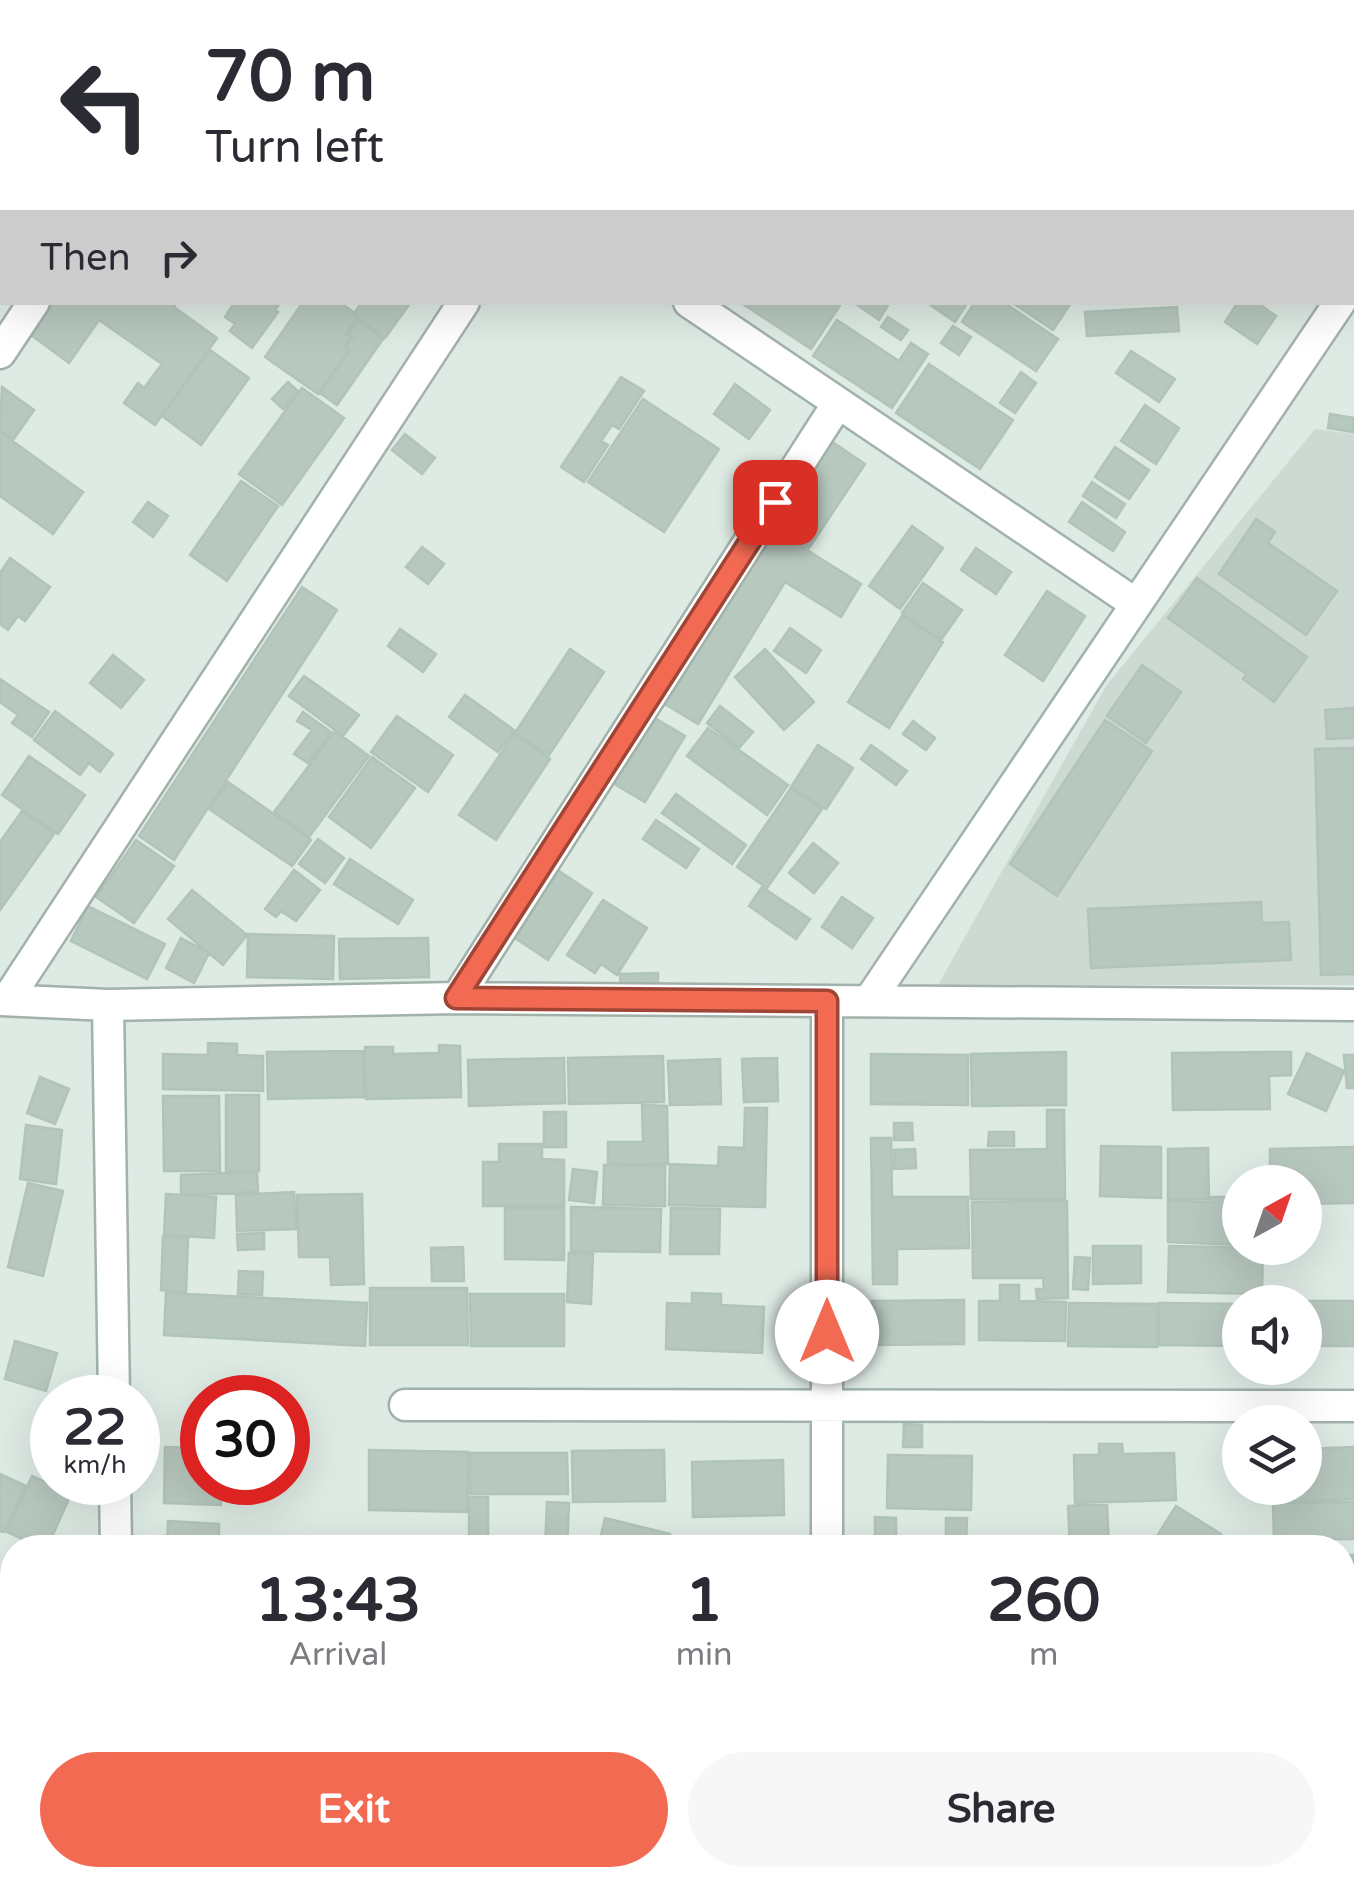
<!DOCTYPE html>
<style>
:root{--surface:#fff;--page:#f7f7f7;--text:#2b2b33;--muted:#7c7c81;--accent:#f36a53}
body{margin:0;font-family:"Varela Round",sans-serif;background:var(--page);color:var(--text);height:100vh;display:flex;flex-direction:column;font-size:38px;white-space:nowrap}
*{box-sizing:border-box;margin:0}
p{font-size:32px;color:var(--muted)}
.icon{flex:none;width:55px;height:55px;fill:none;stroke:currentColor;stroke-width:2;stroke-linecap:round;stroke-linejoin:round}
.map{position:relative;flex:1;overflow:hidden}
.sheet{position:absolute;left:0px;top:1535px;width:1355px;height:352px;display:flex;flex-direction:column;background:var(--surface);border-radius:40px 40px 0 0;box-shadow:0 10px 40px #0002}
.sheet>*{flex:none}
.hud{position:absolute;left:0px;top:0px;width:1355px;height:305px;box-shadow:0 10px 40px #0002;background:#fff;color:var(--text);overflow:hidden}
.needle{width:65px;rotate:40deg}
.tools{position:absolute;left:1222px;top:1165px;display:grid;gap:20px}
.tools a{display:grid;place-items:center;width:100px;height:100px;border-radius:50%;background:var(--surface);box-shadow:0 10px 40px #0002;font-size:50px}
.speed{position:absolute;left:30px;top:1375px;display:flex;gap:20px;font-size:50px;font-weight:700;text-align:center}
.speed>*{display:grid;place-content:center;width:130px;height:130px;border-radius:50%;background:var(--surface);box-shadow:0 10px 40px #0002;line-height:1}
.speed small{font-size:25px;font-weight:400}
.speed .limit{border:15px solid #d22;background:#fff;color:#111}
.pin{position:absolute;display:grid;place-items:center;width:85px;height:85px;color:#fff;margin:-42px;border-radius:20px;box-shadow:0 5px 15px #0006}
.me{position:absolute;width:110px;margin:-55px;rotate:0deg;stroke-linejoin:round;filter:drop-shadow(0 0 8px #0008)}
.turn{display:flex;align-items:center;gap:35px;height:210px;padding:0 40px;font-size:45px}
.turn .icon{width:130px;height:130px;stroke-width:2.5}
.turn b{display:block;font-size:70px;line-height:85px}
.then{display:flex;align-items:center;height:95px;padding:0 40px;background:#0003;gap:20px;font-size:38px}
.eta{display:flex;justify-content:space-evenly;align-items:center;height:170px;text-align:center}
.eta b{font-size:60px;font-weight:800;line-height:70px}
.action{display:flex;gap:20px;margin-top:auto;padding:20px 40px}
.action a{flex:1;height:115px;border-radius:60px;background:var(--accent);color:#fff;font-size:40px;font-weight:800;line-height:115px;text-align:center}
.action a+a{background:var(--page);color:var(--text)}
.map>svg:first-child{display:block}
.built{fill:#cddad3}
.building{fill:#b7c8bf;stroke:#b1c4ba;stroke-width:2.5}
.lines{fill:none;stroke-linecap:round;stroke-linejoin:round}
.minor-casing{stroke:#a1b2aa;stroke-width:35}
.minor{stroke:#fff;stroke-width:30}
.route-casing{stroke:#9e4536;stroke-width:25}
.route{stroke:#f36a53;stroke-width:18}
</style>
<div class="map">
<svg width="1354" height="1887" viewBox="0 0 1354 1887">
<rect width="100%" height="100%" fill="#deeae4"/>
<path class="built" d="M 1315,429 L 1354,434 L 1354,985 L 938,985 L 1106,686 Z"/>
<path class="building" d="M 54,302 L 177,302 L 174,307 L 217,338 L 155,425 L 124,403 L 138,383 L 144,388 L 162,364 L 99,320 L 69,363 L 31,335 Z
M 235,302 L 281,302 L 275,310 L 278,312 L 252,348 L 230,331 L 235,324 L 225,317 Z
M 303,302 L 339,302 L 355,313 L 353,315 L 357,318 L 346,334 L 351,337 L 344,347 L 349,349 L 318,394 L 265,357 Z
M 362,302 L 411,302 L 385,338 L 353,315 Z
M 740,302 L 839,302 L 841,304 L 811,349 Z
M 853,302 L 890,302 L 879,320 Z
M 926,302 L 968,302 L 955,322 Z
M 975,302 L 1003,302 L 1058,339 L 1036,371 L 962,322 Z
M 1011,302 L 1070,302 L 1071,303 L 1053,330 Z
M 1238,302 L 1256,302 L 1276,316 L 1257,344 L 1225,322 Z
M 1177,307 L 1179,331 L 1087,336 L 1085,312 Z
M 888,317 L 908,330 L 901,340 L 881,327 Z
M 837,320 L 899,361 L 911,343 L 928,354 L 892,408 L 813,356 Z
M 358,321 L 383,339 L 337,405 L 320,393 L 350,350 L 346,347 L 353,337 L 348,334 Z
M 953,326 L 971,337 L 959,355 L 941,343 Z
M 210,350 L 249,378 L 201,445 L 162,416 Z
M 1131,351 L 1175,379 L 1159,402 L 1116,373 Z
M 929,364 L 1013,420 L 980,469 L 896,413 Z
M 1021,372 L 1036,383 L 1015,413 L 1000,403 Z
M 621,377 L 644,391 L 619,429 L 612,425 L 601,441 L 608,445 L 584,482 L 561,467 Z
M 288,382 L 299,392 L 283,409 L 272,399 Z
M 735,384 L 770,410 L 749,439 L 714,414 Z
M 2,387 L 34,410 L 13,440 L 0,431 Z
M 302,388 L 344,418 L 282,505 L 239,474 Z
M 643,399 L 719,449 L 664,532 L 588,482 Z
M 1145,405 L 1179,428 L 1156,464 L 1121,441 Z
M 1330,414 L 1354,418 L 1353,432 L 1328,428 Z
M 0,432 L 83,492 L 53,534 L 0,496 Z
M 405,434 L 435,458 L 422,474 L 392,450 Z
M 831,441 L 865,464 L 809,548 L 775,526 Z
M 1115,447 L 1149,470 L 1129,499 L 1095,477 Z
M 241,481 L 278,506 L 227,581 L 190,555 Z
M 1092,482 L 1125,504 L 1116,518 L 1083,496 Z
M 148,502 L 168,516 L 153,537 L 133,522 Z
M 1082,502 L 1125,532 L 1113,551 L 1069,522 Z
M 1256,519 L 1275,532 L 1268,543 L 1337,591 L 1306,635 L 1219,574 Z
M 912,526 L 943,548 L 900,609 L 869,586 Z
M 772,528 L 861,584 L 841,617 L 785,582 L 698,724 L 665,704 Z
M 422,547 L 444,564 L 428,584 L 406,567 Z
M 976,548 L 1011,572 L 996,594 L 961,570 Z
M 10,558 L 50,587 L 25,621 L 18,616 L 8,630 L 0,624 L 0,573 Z
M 1197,578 L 1307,657 L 1274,702 L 1243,679 L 1246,674 L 1168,618 Z
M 923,583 L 962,610 L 941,640 L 902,613 Z
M 302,587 L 337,610 L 174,860 L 139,836 Z
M 1047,591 L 1085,616 L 1043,681 L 1005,655 Z
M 902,616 L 943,642 L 889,728 L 848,702 Z
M 790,628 L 821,650 L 806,673 L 774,651 Z
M 400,629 L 436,654 L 423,672 L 388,646 Z
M 570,649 L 604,672 L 549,755 L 515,733 Z
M 765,649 L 814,702 L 784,730 L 735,677 Z
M 113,655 L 144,680 L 121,708 L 90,683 Z
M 1142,665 L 1181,692 L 1146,743 L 1107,716 Z
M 304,676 L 359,715 L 343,736 L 289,696 Z
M 0,679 L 49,712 L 32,737 L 12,723 L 18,715 L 0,702 Z
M 465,695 L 514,730 L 498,752 L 449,717 Z
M 720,706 L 753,732 L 739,748 L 707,723 Z
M 1354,708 L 1354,738 L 1327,739 L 1325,710 Z
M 55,711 L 113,754 L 100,772 L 89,763 L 80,775 L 34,740 Z
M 303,712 L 331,732 L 308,763 L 294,754 L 312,730 L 297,721 Z
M 397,716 L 453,755 L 428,792 L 371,752 Z
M 653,717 L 685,736 L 645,802 L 613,783 Z
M 1105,720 L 1152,751 L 1057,896 L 1010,864 Z
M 913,721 L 935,738 L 926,750 L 903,734 Z
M 708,728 L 788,785 L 767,815 L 687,756 Z
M 335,731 L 369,756 L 309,837 L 274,812 Z
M 514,734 L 550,759 L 496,840 L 459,815 Z
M 818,745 L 853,768 L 826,809 L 791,787 Z
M 871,745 L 907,771 L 896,785 L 861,759 Z
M 1354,748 L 1354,974 L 1321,975 L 1315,749 Z
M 29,756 L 85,795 L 58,834 L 2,795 Z
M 372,757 L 415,788 L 371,848 L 329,817 Z
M 228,782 L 311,840 L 292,866 L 209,809 Z
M 791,788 L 822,809 L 767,888 L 737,867 Z
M 676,794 L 746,845 L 732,864 L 662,813 Z
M 22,811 L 54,834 L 0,910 L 0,842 Z
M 656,820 L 699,849 L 686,868 L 643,839 Z
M 318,839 L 344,858 L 325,883 L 299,864 Z
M 136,840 L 174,866 L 134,923 L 96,897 Z
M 813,843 L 838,863 L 814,893 L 789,873 Z
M 350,859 L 413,900 L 398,924 L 334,884 Z
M 556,869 L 592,893 L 548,960 L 512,936 Z
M 294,870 L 320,890 L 296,921 L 281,911 L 276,917 L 265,909 Z
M 762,887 L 810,919 L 796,939 L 749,906 Z
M 192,890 L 247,935 L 223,965 L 168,919 Z
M 842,897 L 873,918 L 852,948 L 822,927 Z
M 603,900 L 647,928 L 617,975 L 601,964 L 595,973 L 567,955 Z
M 1261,902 L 1262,923 L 1289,922 L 1291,960 L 1091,968 L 1088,909 Z
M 88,906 L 165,944 L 147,979 L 71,941 Z
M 248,934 L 334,936 L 333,979 L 247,977 Z
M 181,938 L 209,953 L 194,983 L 166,968 Z
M 428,938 L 429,977 L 340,979 L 339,939 Z
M 658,973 L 658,990 L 621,991 L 620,974 Z
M 208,1043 L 237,1044 L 237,1055 L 263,1056 L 263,1091 L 163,1089 L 163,1054 L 208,1055 Z
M 439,1045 L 460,1046 L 461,1097 L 366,1099 L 365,1047 L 393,1047 L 393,1054 L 439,1053 Z
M 363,1051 L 364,1097 L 268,1099 L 267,1052 Z
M 1066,1052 L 1066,1105 L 972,1106 L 971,1054 Z
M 1269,1052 L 1291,1052 L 1291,1075 L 1269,1076 L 1270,1109 L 1173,1110 L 1172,1053 Z
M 1307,1053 L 1344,1071 L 1326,1111 L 1288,1094 Z
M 871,1054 L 968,1055 L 968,1105 L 871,1104 Z
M 1344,1055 L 1354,1055 L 1354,1088 L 1347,1088 Z
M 663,1056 L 664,1102 L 569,1104 L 568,1058 Z
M 564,1058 L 565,1103 L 469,1106 L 468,1060 Z
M 777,1058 L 778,1101 L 744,1102 L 742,1059 Z
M 720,1059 L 721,1104 L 670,1105 L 668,1061 Z
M 40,1077 L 69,1089 L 55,1124 L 27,1113 Z
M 226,1095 L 259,1095 L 259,1171 L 226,1171 Z
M 163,1096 L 219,1096 L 220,1171 L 164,1171 Z
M 642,1105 L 667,1106 L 668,1164 L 608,1164 L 608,1142 L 643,1142 Z
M 745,1108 L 767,1108 L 765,1207 L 669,1205 L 670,1164 L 718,1166 L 719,1147 L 744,1148 Z
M 1047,1110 L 1064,1110 L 1065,1199 L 971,1199 L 970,1150 L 1047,1149 Z
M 544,1112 L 566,1112 L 566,1147 L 544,1147 Z
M 894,1123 L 912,1123 L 913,1140 L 894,1140 Z
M 26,1125 L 62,1130 L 56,1184 L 20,1179 Z
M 989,1132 L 1014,1132 L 1014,1146 L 988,1146 Z
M 871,1138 L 891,1138 L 892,1197 L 968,1197 L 969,1248 L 897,1249 L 897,1284 L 873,1284 Z
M 499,1144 L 542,1144 L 542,1159 L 564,1160 L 564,1206 L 483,1206 L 483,1162 L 499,1162 Z
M 1101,1146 L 1161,1147 L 1161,1198 L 1100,1196 Z
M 1354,1147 L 1354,1203 L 1305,1204 L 1305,1182 L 1270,1182 L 1270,1149 Z
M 1208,1148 L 1209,1199 L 1168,1199 L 1168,1149 Z
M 915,1149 L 916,1168 L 894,1169 L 894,1150 Z
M 604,1165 L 665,1166 L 665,1206 L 603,1205 Z
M 573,1169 L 597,1172 L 594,1203 L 569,1200 Z
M 257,1172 L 258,1192 L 181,1195 L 181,1175 Z
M 28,1183 L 63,1191 L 43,1276 L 8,1267 Z
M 294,1192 L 296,1229 L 237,1231 L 236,1195 Z
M 166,1194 L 216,1197 L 214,1238 L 164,1235 Z
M 362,1194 L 364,1284 L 331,1285 L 330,1257 L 299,1257 L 297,1195 Z
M 1211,1197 L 1240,1197 L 1240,1245 L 1168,1242 L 1168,1201 L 1211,1202 Z
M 1067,1201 L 1068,1298 L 1037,1299 L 1036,1289 L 1044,1289 L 1043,1278 L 973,1278 L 972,1202 Z
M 571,1207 L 661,1209 L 660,1252 L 571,1251 Z
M 505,1208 L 564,1208 L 564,1260 L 505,1259 Z
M 671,1208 L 720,1209 L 719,1254 L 670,1254 Z
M 264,1233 L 264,1249 L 238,1250 L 237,1234 Z
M 163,1237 L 188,1238 L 186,1292 L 161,1290 Z
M 1093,1246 L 1141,1246 L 1141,1283 L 1093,1284 Z
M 1169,1246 L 1263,1248 L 1262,1294 L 1168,1292 Z
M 463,1247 L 464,1281 L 432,1281 L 431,1248 Z
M 569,1253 L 593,1254 L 591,1304 L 567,1302 Z
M 1075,1257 L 1090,1258 L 1088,1290 L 1073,1289 Z
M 239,1271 L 263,1272 L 262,1295 L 238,1294 Z
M 1000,1285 L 1019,1285 L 1019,1301 L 1066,1302 L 1065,1341 L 979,1340 L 979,1301 L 1000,1301 Z
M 370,1288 L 467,1288 L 468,1345 L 370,1345 Z
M 166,1293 L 367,1303 L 365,1346 L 164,1335 Z
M 692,1293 L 721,1294 L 721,1305 L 764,1307 L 762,1353 L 666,1349 L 667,1303 L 692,1304 Z
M 470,1294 L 564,1294 L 564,1346 L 471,1346 Z
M 964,1300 L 964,1344 L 872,1345 L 872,1301 Z
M 1273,1301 L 1354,1301 L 1354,1346 L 1305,1346 L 1305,1302 L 1273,1302 Z
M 1069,1303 L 1157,1304 L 1157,1347 L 1068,1346 Z
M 1159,1303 L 1240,1304 L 1240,1346 L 1159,1345 Z
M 15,1341 L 57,1353 L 46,1391 L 5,1379 Z
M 904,1424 L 922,1425 L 922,1447 L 903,1447 Z
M 1099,1444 L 1122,1444 L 1123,1454 L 1174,1453 L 1176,1500 L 1075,1503 L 1074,1455 L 1099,1455 Z
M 165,1447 L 202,1448 L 202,1482 L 222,1482 L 221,1505 L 164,1503 Z
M 1354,1447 L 1354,1499 L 1276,1502 L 1276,1488 L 1305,1488 L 1305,1449 Z
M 369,1450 L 468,1452 L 467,1512 L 369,1510 Z
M 664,1450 L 665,1501 L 573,1502 L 572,1451 Z
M 470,1453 L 567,1453 L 568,1494 L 470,1494 Z
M 888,1455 L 972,1456 L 971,1510 L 887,1508 Z
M 783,1460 L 784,1515 L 693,1517 L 692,1462 Z
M 0,1474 L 26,1486 L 4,1532 L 0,1531 Z
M 32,1476 L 71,1494 L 47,1548 L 41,1548 L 7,1532 Z
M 469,1497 L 488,1497 L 488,1548 L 469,1548 Z
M 547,1502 L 569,1503 L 567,1548 L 545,1548 Z
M 1354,1502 L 1354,1539 L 1274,1540 L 1273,1503 Z
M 1107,1504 L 1109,1548 L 1070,1548 L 1068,1506 Z
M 1176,1506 L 1221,1534 L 1213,1548 L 1176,1548 L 1157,1536 Z
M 875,1517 L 896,1518 L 896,1548 L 875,1548 Z
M 605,1518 L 670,1534 L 667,1548 L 598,1548 Z
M 946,1518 L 967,1518 L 966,1548 L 946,1548 Z
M 168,1521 L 219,1524 L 219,1548 L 167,1548 Z
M 1342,1555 L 1354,1555 L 1354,1602 L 1342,1602 Z
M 0,1575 L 12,1576 L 12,1602 L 0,1601 Z
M 3,1655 L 12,1659 L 12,1746 L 0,1740 L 0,1662 Z
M 1342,1739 L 1354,1741 L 1354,1775 L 1342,1773 Z
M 0,1761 L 12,1762 L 12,1787 L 0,1785 Z
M 0,1824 L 12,1830 L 12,1853 L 0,1848 Z
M 0,1856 L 12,1862 L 12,1875 L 19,1875 L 13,1887 L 0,1887 Z
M 412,1875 L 453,1875 L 477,1887 L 407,1887 Z
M 585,1875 L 610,1875 L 605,1887 L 580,1887 Z
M 875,1875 L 927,1875 L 927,1887 L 875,1887 Z
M 929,1875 L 1014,1875 L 1014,1887 L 929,1887 Z
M 1076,1875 L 1141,1875 L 1141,1886 L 1075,1883 Z"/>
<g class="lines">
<defs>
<path id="minor" d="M 240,0 L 244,2
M 890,0 L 893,2
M 659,2 L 661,0
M 1352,283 L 1354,281
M 689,302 L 1136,604
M 0,353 L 34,302
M 457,998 L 838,403
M 0,1000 L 108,1005 L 457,998 L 1354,1005
M 7,1000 L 464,302
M 827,1001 L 827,1548
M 869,1001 L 1340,302
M 108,1005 L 114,1398
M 405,1405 L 1354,1406
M 115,1482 L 116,1548
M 1342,1713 L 1354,1713
M 121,1875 L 121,1887"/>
</defs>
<use href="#minor" class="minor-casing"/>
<use href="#minor" class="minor"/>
</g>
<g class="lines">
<defs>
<path id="route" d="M 775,502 L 456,998 L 827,1001 L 827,1332"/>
</defs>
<use href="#route" class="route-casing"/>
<use href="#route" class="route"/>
</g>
</svg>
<div class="tools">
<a><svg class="needle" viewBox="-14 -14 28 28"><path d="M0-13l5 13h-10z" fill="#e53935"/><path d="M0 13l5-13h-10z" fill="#7c7c81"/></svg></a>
<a><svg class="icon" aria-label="sound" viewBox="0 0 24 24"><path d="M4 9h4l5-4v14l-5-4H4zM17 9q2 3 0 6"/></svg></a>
<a><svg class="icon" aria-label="layers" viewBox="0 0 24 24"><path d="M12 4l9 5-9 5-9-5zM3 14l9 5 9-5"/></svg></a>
</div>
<div class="speed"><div>22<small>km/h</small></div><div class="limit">30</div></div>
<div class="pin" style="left:775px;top:502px;background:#d93025"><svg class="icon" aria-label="arrive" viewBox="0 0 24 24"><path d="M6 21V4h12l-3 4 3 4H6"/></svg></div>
<svg class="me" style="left:827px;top:1332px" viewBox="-20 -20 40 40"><circle r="19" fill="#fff"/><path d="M0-13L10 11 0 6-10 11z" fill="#f36a53"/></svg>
<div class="hud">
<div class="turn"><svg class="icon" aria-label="left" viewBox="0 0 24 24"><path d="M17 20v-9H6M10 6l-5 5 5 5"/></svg><div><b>70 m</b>Turn left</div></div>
<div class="then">Then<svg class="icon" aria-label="right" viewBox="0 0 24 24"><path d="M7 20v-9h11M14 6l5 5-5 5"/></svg></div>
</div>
<section class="sheet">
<div class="eta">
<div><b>13:43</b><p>Arrival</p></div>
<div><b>1</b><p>min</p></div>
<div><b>260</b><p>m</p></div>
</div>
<div class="action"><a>Exit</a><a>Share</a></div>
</section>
</div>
